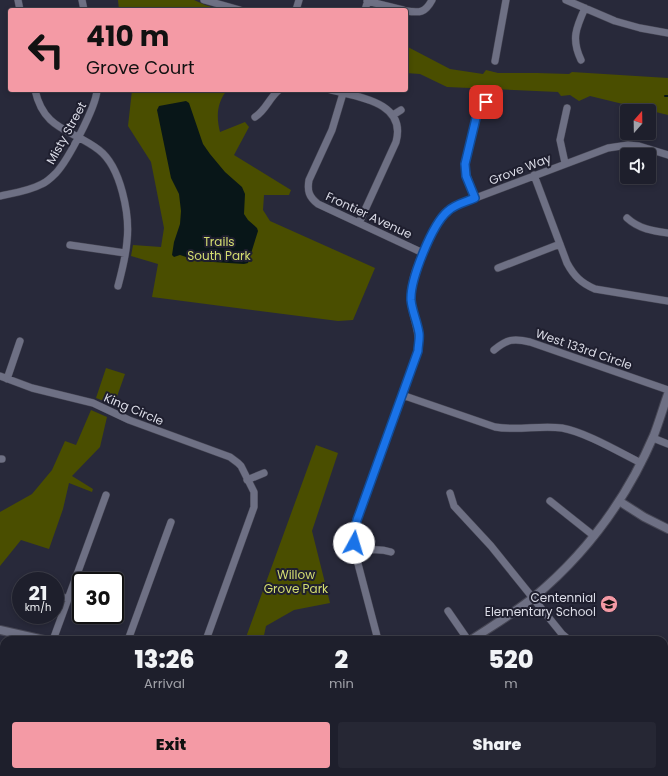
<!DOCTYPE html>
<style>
:root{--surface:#1e1f2c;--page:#262734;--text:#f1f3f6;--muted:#a1a2a9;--line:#3c3d48;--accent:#f49aa5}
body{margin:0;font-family:Poppins,sans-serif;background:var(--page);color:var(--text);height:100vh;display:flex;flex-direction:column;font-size:15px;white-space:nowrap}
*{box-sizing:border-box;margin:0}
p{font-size:13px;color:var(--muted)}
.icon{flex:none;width:22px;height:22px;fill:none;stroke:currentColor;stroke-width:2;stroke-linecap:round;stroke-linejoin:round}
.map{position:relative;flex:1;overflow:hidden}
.drawer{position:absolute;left:0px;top:636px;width:668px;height:140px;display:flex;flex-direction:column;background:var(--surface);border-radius:12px 12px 0 0;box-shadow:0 2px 6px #0003,0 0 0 1px var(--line)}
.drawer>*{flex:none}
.top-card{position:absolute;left:8px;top:8px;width:400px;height:84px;border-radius:4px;box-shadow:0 2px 6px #0003,0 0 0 1px var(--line);background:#f49aa5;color:#111;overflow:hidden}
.needle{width:26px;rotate:20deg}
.fabs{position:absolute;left:620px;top:104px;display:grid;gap:8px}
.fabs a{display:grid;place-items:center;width:36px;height:36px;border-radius:4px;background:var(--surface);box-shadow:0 2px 6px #0003,0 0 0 1px var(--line);font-size:20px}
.speed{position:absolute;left:12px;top:572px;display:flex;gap:8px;font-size:20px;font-weight:700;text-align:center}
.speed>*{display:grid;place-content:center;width:52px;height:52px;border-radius:50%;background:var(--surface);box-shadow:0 2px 6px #0003,0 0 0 1px var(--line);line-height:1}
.speed small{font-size:10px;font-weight:400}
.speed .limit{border:2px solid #111;border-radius:6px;background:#fff;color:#111}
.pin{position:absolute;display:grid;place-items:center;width:34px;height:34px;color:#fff;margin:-17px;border-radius:8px;box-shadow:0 2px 6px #0006}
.me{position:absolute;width:44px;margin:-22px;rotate:6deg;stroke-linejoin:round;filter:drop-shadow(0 0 3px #0008)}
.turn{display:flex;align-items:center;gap:14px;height:84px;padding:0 12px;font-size:18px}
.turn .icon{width:52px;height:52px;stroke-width:2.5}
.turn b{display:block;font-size:28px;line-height:34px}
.eta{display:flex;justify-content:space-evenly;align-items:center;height:68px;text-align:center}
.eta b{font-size:24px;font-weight:800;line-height:28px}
.primary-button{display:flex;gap:8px;margin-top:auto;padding:8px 12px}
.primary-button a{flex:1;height:46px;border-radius:4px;background:var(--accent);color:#111;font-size:16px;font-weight:800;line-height:46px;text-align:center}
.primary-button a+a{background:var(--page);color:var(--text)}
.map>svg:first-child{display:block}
.green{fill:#4a4e00}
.water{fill:#081618}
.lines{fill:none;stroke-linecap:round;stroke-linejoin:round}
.stream{stroke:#081618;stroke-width:2}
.minor-casing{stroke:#464654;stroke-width:8}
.tertiary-casing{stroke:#464654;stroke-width:10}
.minor{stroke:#6e7084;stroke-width:7}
.tertiary{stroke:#6e7084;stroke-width:8}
.route-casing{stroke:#114b97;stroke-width:10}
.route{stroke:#1a73e8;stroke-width:7}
.labels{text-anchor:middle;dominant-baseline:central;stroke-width:4;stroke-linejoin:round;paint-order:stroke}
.street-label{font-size:12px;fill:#dbdce7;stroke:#1f1f2f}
.park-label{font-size:12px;fill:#d4dd71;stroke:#1f1f2f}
.poi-label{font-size:12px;fill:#dbdce7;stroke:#1f1f2f;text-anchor:end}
</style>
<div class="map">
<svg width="668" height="776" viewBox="0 0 668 776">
<rect width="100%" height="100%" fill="#28293a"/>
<path class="green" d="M 118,0 L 194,0 L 205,5 L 222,10 L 119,10 Z
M 406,46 L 450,69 L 483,74 L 486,70 L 498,73 L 537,73 L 569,74 L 572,72 L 668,78 L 668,115 L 590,96 L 579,101 L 570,95 L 561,96 L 558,92 L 447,87 L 420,74 L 406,73 Z
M 132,90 L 227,90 C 217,103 216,116 220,132 L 245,122 L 249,127 L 234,155 L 291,190 L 289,195 L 264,195 L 263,210 L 270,221 L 375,268 L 353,320 L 338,321 L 152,297 L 158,264 L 131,256 L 133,245 L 161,247 L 164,228 L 151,162 L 128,126 Z
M 106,368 L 125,374 L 114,405 L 96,398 Z
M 91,410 L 107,417 L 100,447 L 72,476 L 93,489 L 92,492 L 69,483 L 63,509 L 49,549 L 21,540 L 0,566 L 0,512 L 32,494 L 52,470 L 65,441 L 76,445 Z
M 316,445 L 338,453 L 312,531 L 330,603 L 294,610 L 266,626 L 263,640 L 245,640 Z
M 154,772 L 383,772 L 384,776 L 153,776 Z"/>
<path class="water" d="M 186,101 L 189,103 L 203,144 L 210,154 L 225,172 L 242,187 L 245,194 L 244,214 L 248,220 L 257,228 L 258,231 L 248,263 L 244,264 L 198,261 L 180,255 L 174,257 L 172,255 L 174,242 L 180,224 L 181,211 L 179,194 L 171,178 L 157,110 L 159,106 Z"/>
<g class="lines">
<path class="stream" d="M 665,96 L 668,96
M 664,735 L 668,733
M 341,772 L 343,776
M 606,776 L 612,772"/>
<defs>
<path id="minor" d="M 18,0 L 20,10
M 82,0 L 84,10
M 204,0 L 240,10
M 566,0 L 615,21 L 640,28 L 668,33
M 367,1 L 403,10
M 296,10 L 299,0
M 365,10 L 368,0
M 406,11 C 420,13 425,13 432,0
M 581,60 C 571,39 576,28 585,8
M 495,61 L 506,0
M 35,90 C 44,131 72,129 99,150 C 121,167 130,215 127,241 C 126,256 122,271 118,286
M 331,90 C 358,97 407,102 396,142 L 359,223
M 344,90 L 332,130 L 309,180 C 307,191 309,197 318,204 L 423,253
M 393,115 L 401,110
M 255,117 C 266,110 269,98 279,90
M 565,163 L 560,140 L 567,108
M 534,175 L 567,263 C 574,276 581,283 595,289 L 668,301
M 0,196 C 14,193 29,191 42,184 C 47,182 52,177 56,173 C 68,160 96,107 97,90
M 475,198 L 467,176 L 465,164 L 477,114 L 486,102
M 627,218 C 639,229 653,231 668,233
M 70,245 L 125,253
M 498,268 L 560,244
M 494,350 C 507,339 514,338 530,342 L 668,390
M 0,376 L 32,388 L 93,403 L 129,420 L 230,457 L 238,463 L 241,466 L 254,492 L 254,507 L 206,640
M 7,379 L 20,341
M 402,395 L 495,427 C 517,431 540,425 562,428 C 585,432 619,452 641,463
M 653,438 L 668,444
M 0,459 L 2,459
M 247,480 L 264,473
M 450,493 L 454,506 L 491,546 L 562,634 L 569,640
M 550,501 L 594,536
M 355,552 C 368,550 379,548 391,552
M 55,594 L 68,599
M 448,611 L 468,640
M 53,640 L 106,495
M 128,640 L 171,522
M 378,640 L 357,560 L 354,543 L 355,526 L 417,354 C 422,332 412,320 411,299 C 410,278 420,259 429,241 C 432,233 435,225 440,219 C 445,213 450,209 457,205 L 608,148 L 628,145 L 639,146 L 668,155
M 0,731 L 4,732
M 111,772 L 122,776
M 421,772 L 423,776
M 1,776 L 2,759 L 4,751
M 528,776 L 533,772"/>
<path id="tertiary" d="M 619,501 L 644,517 L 668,529
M 0,630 L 44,640
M 471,640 C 492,626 514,613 534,597 C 587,553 627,498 654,435 C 659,422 663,408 668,394"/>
</defs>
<use href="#minor" class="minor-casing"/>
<use href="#tertiary" class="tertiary-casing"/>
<use href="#minor" class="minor"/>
<use href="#tertiary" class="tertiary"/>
</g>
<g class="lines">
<defs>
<path id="route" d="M 354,543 L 354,533 L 357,520 L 418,351 C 418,345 420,339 419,333 C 417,321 412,311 411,300 C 410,280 432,224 448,211 C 455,204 466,202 475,198 L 466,176 L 465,164 L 477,114 L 486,102"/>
</defs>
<use href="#route" class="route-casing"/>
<use href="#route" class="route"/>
</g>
<defs>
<symbol id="school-disc" viewBox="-11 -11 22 22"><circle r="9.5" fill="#f49aa5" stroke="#1f1f2f"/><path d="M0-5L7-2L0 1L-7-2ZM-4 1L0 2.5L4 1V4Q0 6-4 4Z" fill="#111"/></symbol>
</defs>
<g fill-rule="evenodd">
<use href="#school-disc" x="599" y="594" width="20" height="20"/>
</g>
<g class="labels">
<g class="street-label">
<text transform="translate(66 133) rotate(-61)">Misty Street</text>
<text transform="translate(520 169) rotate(-21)">Grove Way</text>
<text transform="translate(369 215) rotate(25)">Frontier Avenue</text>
<text transform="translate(584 349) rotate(19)">West 133rd Circle</text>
<text transform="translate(134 409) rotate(23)">King Circle</text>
</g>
<g class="park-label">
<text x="219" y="241">Trails<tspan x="219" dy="14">South Park</tspan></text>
<text x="296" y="574">Willow<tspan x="296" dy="14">Grove Park</tspan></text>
</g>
<g class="poi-label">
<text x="596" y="597">Centennial<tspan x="596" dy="14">Elementary School</tspan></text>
</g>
</g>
</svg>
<div class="fabs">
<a><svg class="needle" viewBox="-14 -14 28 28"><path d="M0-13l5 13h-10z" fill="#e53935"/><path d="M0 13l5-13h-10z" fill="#a1a2a9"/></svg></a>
<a><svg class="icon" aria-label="sound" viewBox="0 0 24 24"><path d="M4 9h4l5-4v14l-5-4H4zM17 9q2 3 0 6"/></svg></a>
</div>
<div class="speed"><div>21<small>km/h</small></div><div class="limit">30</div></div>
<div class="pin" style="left:486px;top:102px;background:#d93025"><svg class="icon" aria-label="arrive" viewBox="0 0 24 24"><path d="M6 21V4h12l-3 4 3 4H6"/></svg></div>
<svg class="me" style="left:354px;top:543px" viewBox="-20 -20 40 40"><circle r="19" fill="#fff"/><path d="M0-13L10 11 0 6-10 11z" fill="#1a73e8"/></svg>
<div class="top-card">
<div class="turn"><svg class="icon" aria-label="left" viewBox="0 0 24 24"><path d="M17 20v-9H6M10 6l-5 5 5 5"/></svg><div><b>410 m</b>Grove Court</div></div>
</div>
<section class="drawer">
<div class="eta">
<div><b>13:26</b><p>Arrival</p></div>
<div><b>2</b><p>min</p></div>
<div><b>520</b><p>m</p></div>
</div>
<div class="primary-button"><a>Exit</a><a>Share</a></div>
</section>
</div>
